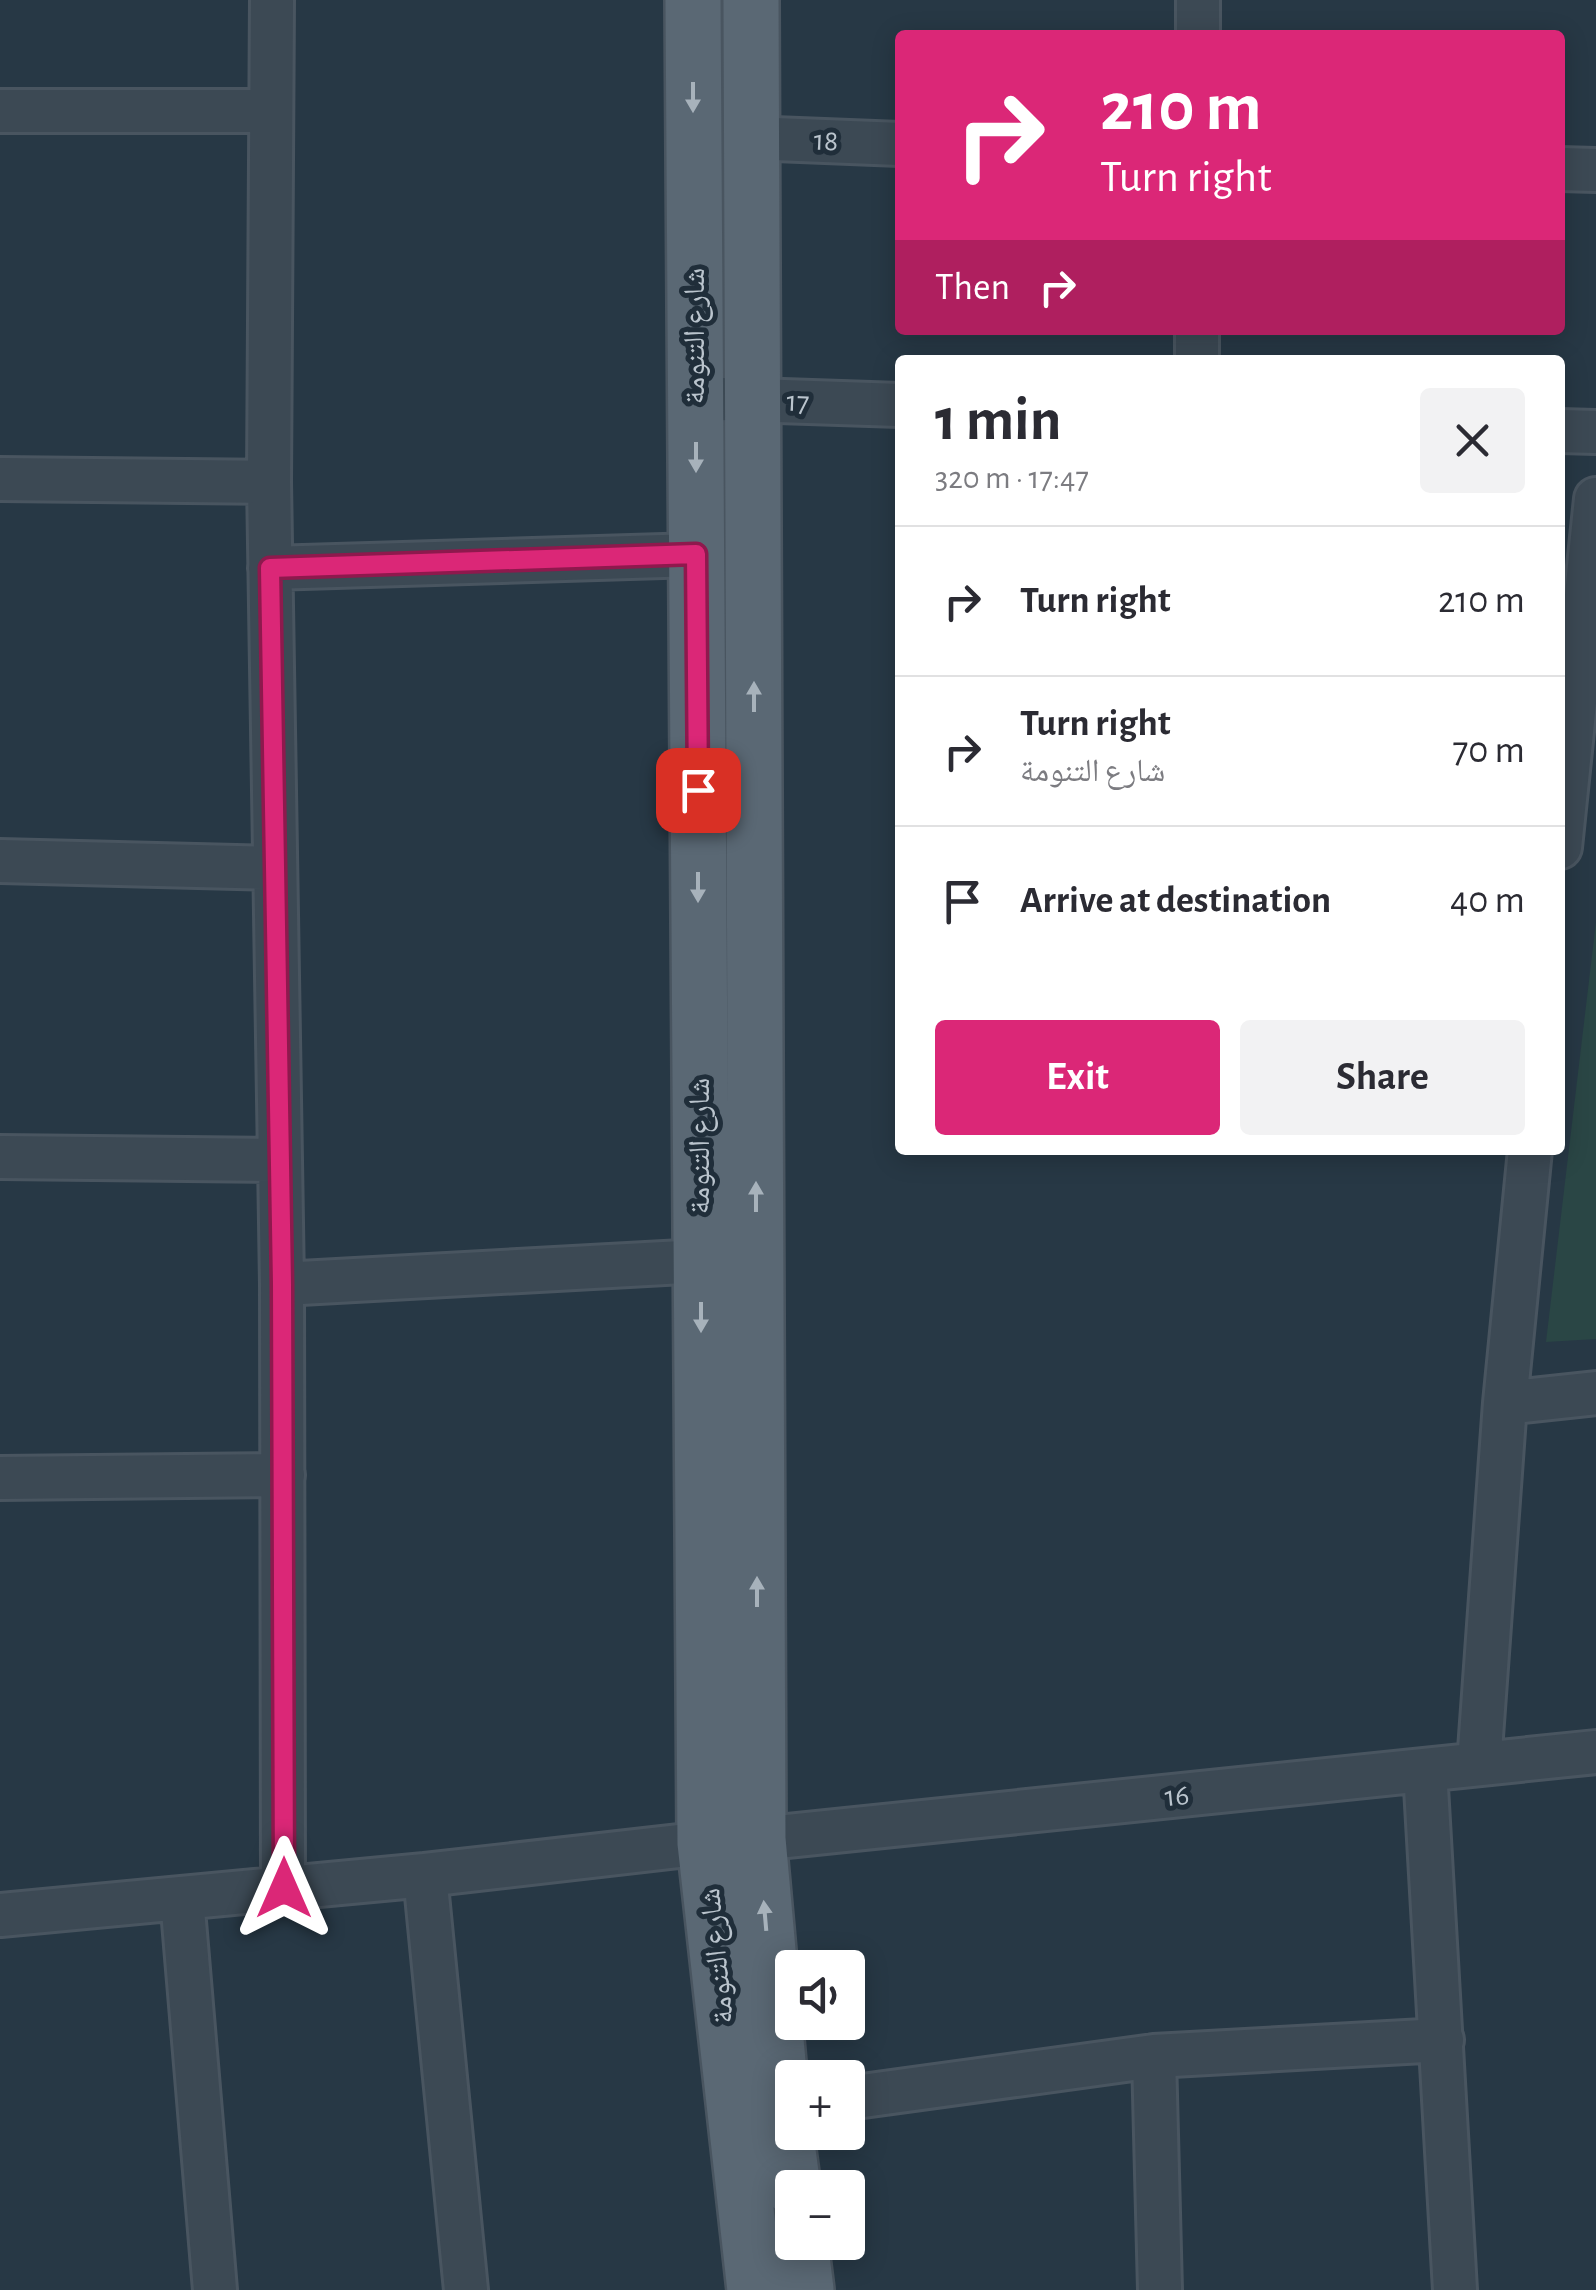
<!DOCTYPE html>
<meta charset="utf-8">
<style>
:root{--surface:#fff;--page:#f2f2f3;--text:#2b2b33;--muted:#7c7c81;--line:#e1e1e2;--accent:#db2777}
body{margin:0;font-family:"Alegreya Sans","Noto Naskh Arabic",sans-serif;background:var(--page);color:var(--text);height:100vh;display:flex;flex-direction:column;font-size:38px;white-space:nowrap}
*{box-sizing:border-box;margin:0}
p{font-size:32px;color:var(--muted)}
.icon{flex:none;width:55px;height:55px;fill:none;stroke:currentColor;stroke-width:2;stroke-linecap:round;stroke-linejoin:round}
.map{position:relative;flex:1;overflow:hidden}
.side{position:absolute;left:895px;top:355px;width:670px;height:800px;display:flex;flex-direction:column;background:var(--surface);border-radius:10px;box-shadow:0 5px 25px #0003}
.side>*{flex:none}
.hud{position:absolute;left:895px;top:30px;width:670px;height:305px;border-radius:10px;box-shadow:0 5px 25px #0003;background:#db2777;color:#fff;overflow:hidden}
.controls{position:absolute;left:775px;top:1950px;display:grid;gap:20px}
.controls a{display:grid;place-items:center;width:90px;height:90px;border-radius:10px;background:var(--surface);box-shadow:0 5px 25px #0003;font-size:50px}
.pin{position:absolute;display:grid;place-items:center;width:85px;height:85px;color:#fff;margin:-42px;border-radius:20px;box-shadow:0 5px 15px #0006}
.me{position:absolute;width:110px;margin:-55px;rotate:0deg;stroke-linejoin:round;filter:drop-shadow(0 0 8px #0008)}
.turn{display:flex;align-items:center;gap:35px;height:210px;padding:0 40px;font-size:45px}
.turn .icon{width:130px;height:130px;stroke-width:2.5}
.turn b{display:block;font-size:70px;line-height:85px}
.then{display:flex;align-items:center;height:95px;padding:0 40px;background:#0003;gap:20px;font-size:38px}
.round{display:grid;place-items:center;flex:none;width:105px;height:105px;border-radius:10px;background:var(--page)}
.headline{display:flex;align-items:center;justify-content:space-between;height:170px;padding:0 40px}
h1{font-size:60px;font-weight:700;line-height:75px}
.action{display:flex;gap:20px;margin-top:auto;padding:20px 40px}
.action a{flex:1;height:115px;border-radius:10px;background:var(--accent);color:#fff;font-size:40px;font-weight:700;line-height:115px;text-align:center}
.action a+a{background:var(--page);color:var(--text)}
ul{padding:0;list-style:none}
li{display:flex;align-items:center;gap:30px;height:150px;padding:0 40px;border-top:2px solid var(--line)}
li div{flex:1}
li b{display:block;font-size:38px}
li em{font-style:normal}
.map>svg:first-child{display:block}
.green{fill:#2a4645}
.lines{fill:none;stroke-linecap:round;stroke-linejoin:round}
.street-casing{stroke:#495560;stroke-width:48}
.primary-casing{stroke:#495560;stroke-width:60}
.street{stroke:#3c4954;stroke-width:42}
.primary{stroke:#5a6874;stroke-width:55}
.oneway{fill:#a7b2bb}
.route-casing{stroke:#8e194d;stroke-width:25}
.route{stroke:#db2777;stroke-width:18}
.labels{text-anchor:middle;dominant-baseline:central;stroke-width:10;stroke-linejoin:round;paint-order:stroke}
.street-label{font-size:30px;fill:#bac4cd;stroke:#202e3a}
</style>
<div class="map">
<svg width="1596" height="2290" viewBox="0 0 1596 2290">
<rect width="100%" height="100%" fill="#273845"/>
<path class="green" d="M 1596,922 L 1596,1339 L 1546,1342 Z"/>
<g class="lines">
<defs>
<path id="street" d="M 272,0 L 269,482 L 282,1284 L 283,1888
M 1198,0 L 1198,35
M 0,111 L 271,111
M 751,138 L 900,144
M 1560,169 L 1596,170
M 1197,360 L 1197,330
M 721,399 L 900,405
M 1560,431 L 1596,432
M 0,479 L 269,482
M 270,568 L 696,555
M 1560,847 L 1596,499
M 0,861 L 275,868
M 0,1157 L 279,1160
M 282,1284 L 701,1261
M 1505,1403 L 1596,1393
M 0,1478 L 283,1475
M 1479,1764 L 1505,1403 L 1530,1150
M 1425,1770 L 1455,2290
M 758,1839 L 1596,1752
M 425,1875 L 466,2290
M 182,1898 L 215,2290
M 0,1915 L 425,1875 L 705,1843
M 1154,2056 L 1160,2290
M 848,2098 L 1154,2056 L 1442,2040"/>
<path id="primary" d="M 693,0 L 705,1843 L 755,2290
M 751,0 L 758,1839 L 782,2107 L 793,2188
M 800,2242 L 806,2290"/>
</defs>
<use href="#street" class="street-casing"/>
<use href="#primary" class="primary-casing"/>
<use href="#street" class="street"/>
<use href="#primary" class="primary"/>
</g>
<defs><path id="oneway-solid" d="M-6-.8H1V-3.2L6.5 0L1 3.2V.8H-6Z" transform="scale(2.5)"/></defs>
<g class="oneway">
<use href="#oneway-solid" transform="translate(693 97) rotate(90)"/>
<use href="#oneway-solid" transform="translate(696 457) rotate(90)"/>
<use href="#oneway-solid" transform="translate(754 697) rotate(-90)"/>
<use href="#oneway-solid" transform="translate(698 887) rotate(90)"/>
<use href="#oneway-solid" transform="translate(756 1197) rotate(-90)"/>
<use href="#oneway-solid" transform="translate(701 1317) rotate(90)"/>
<use href="#oneway-solid" transform="translate(757 1592) rotate(-90)"/>
<use href="#oneway-solid" transform="translate(765 1916) rotate(-95)"/>
</g>
<g class="lines">
<defs>
<path id="route" d="M 284,1888 L 282,1284 L 270,568 L 696,554 L 698,790"/>
</defs>
<use href="#route" class="route-casing"/>
<use href="#route" class="route"/>
</g>
<g class="labels">
<g class="street-label">
<text transform="translate(826 141) rotate(2)">18</text>
<text transform="translate(695 336) rotate(-90)">شارع التنومة</text>
<text transform="translate(798 402) rotate(2)">17</text>
<text transform="translate(700 1146) rotate(-90)">شارع التنومة</text>
<text transform="translate(1177 1796) rotate(-6)">16</text>
<text transform="translate(717 1956) rotate(-96)">شارع التنومة</text>
</g>
</g>
</svg>
<div class="controls">
<a><svg class="icon" aria-label="sound" viewBox="0 0 24 24"><path d="M4 9h4l5-4v14l-5-4H4zM17 9q2 3 0 6"/></svg></a>
<a>+</a>
<a>−</a>
</div>
<div class="pin" style="left:698px;top:790px;background:#d93025"><svg class="icon" aria-label="arrive" viewBox="0 0 24 24"><path d="M6 21V4h12l-3 4 3 4H6"/></svg></div>
<svg class="me" style="left:284px;top:1888px" viewBox="-20 -20 40 40"><path d="M0-17L14 15 0 8-14 15z" fill="#db2777" stroke="#fff" stroke-width="4"/></svg>
<div class="hud">
<div class="turn"><svg class="icon" aria-label="right" viewBox="0 0 24 24"><path d="M7 20v-9h11M14 6l5 5-5 5"/></svg><div><b>210 m</b>Turn right</div></div>
<div class="then">Then<svg class="icon" aria-label="right" viewBox="0 0 24 24"><path d="M7 20v-9h11M14 6l5 5-5 5"/></svg></div>
</div>
<section class="side">
<div class="headline"><div><h1>1 min</h1><p>320 m · 17:47</p></div><a class="round"><svg class="icon" aria-label="close" viewBox="0 0 24 24"><path d="M6 6l12 12M18 6L6 18"/></svg></a></div>
<ul>
<li><svg class="icon" aria-label="right" viewBox="0 0 24 24"><path d="M7 20v-9h11M14 6l5 5-5 5"/></svg><div><b>Turn right</b></div><em>210 m</em></li>
<li><svg class="icon" aria-label="right" viewBox="0 0 24 24"><path d="M7 20v-9h11M14 6l5 5-5 5"/></svg><div><b>Turn right</b><p>شارع التنومة</p></div><em>70 m</em></li>
<li><svg class="icon" aria-label="arrive" viewBox="0 0 24 24"><path d="M6 21V4h12l-3 4 3 4H6"/></svg><div><b>Arrive at destination</b></div><em>40 m</em></li>
</ul>
<div class="action"><a>Exit</a><a>Share</a></div>
</section>
</div>
